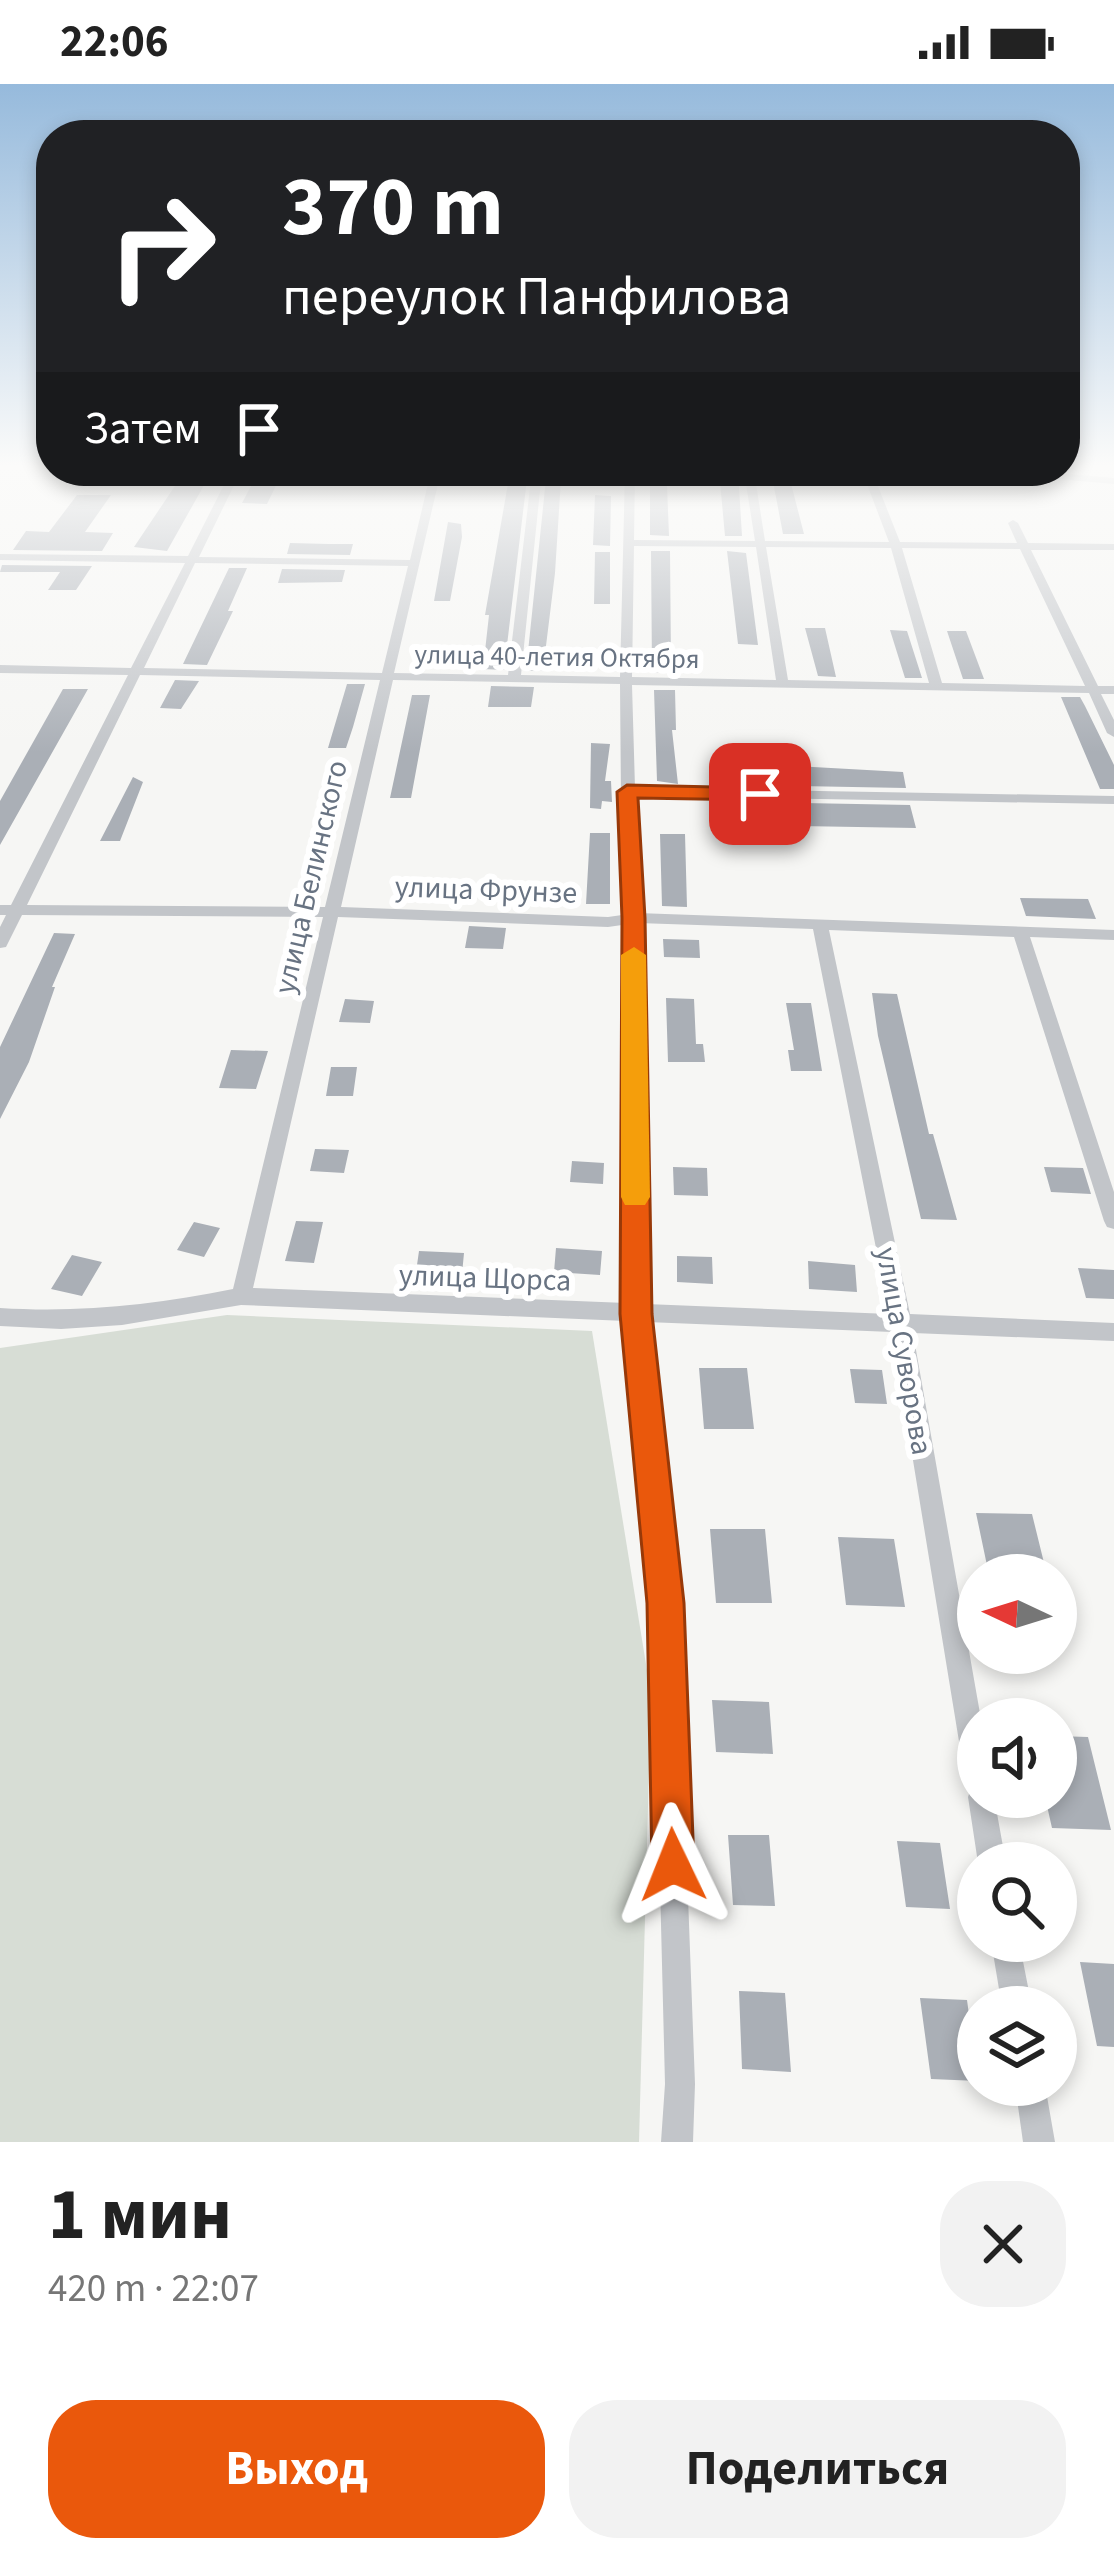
<!DOCTYPE html>
<html lang="ru">
<meta charset="utf-8">
<style>
:root{--surface:#fff;--page:#f2f2f2;--text:#222;--muted:#767676;--accent:#ea580c}
body{margin:0;font-family:"Source Sans 3",sans-serif;background:var(--page);color:var(--text);height:100vh;display:flex;flex-direction:column;font-size:45px;white-space:nowrap}
*{box-sizing:border-box;margin:0}
p{font-size:39px;color:var(--muted)}
.icon{flex:none;width:66px;height:66px;fill:none;stroke:currentColor;stroke-width:2;stroke-linecap:round;stroke-linejoin:round}
.map{position:relative;height:2058px;overflow:hidden}
.drawer{display:flex;flex-direction:column;background:var(--surface);flex:1}
.drawer>*{flex:none}
.guide{position:absolute;left:36px;top:36px;width:1044px;height:366px;border-radius:48px;box-shadow:0 6px 18px #0003;background:#202124;color:#fff;overflow:hidden}
.needle{width:78px;rotate:274deg}
.fabs{position:absolute;left:957px;top:1470px;display:grid;gap:24px}
.fabs a{display:grid;place-items:center;width:120px;height:120px;border-radius:50%;background:var(--surface);box-shadow:0 6px 18px #0003;font-size:60px}
.pin{position:absolute;display:grid;place-items:center;width:102px;height:102px;color:#fff;margin:-51px;border-radius:24px;box-shadow:0 6px 18px #0006}
.me{position:absolute;width:132px;margin:-66px;rotate:358deg;stroke-linejoin:round;filter:drop-shadow(0 0 9px #0008)}
.turn{display:flex;align-items:center;gap:42px;height:252px;padding:0 48px;font-size:54px}
.turn .icon{width:156px;height:156px;stroke-width:2.5}
.turn b{display:block;font-size:84px;line-height:102px}
.then{display:flex;align-items:center;height:114px;padding:0 48px;background:#0003;gap:24px;font-size:45px}
.round{display:grid;place-items:center;flex:none;width:126px;height:126px;border-radius:48px;background:var(--page)}
.headline{display:flex;align-items:center;justify-content:space-between;height:204px;padding:0 48px}
h1{font-size:72px;font-weight:700;line-height:90px}
.primary-button{display:flex;gap:24px;margin-top:auto;padding:24px 48px}
.primary-button a{flex:1;height:138px;border-radius:48px;background:var(--accent);color:#fff;font-size:48px;font-weight:700;line-height:138px;text-align:center}
.primary-button a+a{background:var(--page);color:var(--text)}
.status{display:flex;justify-content:space-between;align-items:center;height:84px;padding:0 60px;background:var(--surface);direction:ltr}
.status svg{height:33px;fill:currentColor}
.map>svg:first-child{display:block}
.green{fill:#d7ddd5}
.building{fill:#aaafb6}
.lines{fill:none;stroke-linecap:round;stroke-linejoin:round}
.minor{fill:#c2c5c9;fill-rule:evenodd}
.route{fill:#ea580c;stroke:#983908;stroke-width:3}
.slow{fill:#f59e0b}
.labels{text-anchor:middle;dominant-baseline:central;stroke-width:12;stroke-linejoin:round;paint-order:stroke}
.far-street-label{font-size:27px;fill:#687382;stroke:#fff}
.street-label{font-size:30px;fill:#687382;stroke:#fff}
</style>
<div class="status"><b>22:06</b><svg viewBox="0 0 49 12"><path d="M0 12V9h3v3zM5 12V6h3v6zM10 12V3h3v9zM15 12V0h3v12zM26 1h20v11H26zM47 4h2v5h-2z"/></svg></div>
<div class="map">
<svg width="1114" height="2058" viewBox="0 0 1114 2058">
<rect width="100%" height="100%" fill="#f6f6f4"/>
<path class="green" d="M 227,1231 L 592,1247 L 651,1611 L 639,2058 L 0,2058 L 0,1264 Z"/>
<path class="building" d="M 185,387 L 212,387 L 167,467 L 134,463 Z
M 259,387 L 283,387 L 267,420 L 242,419 Z
M 719,387 L 738,387 L 742,452 L 725,452 Z
M 771,387 L 788,388 L 804,450 L 783,450 Z
M 509,394 L 527,395 L 504,586 L 483,585 L 489,531 L 485,531 Z
M 546,395 L 561,395 L 555,489 L 543,586 L 526,587 Z
M 650,400 L 667,401 L 669,452 L 650,451 Z
M 77,411 L 111,411 L 85,448 L 113,449 L 102,467 L 13,466 L 26,447 L 49,448 Z
M 595,411 L 611,412 L 610,462 L 593,461 Z
M 448,438 L 461,440 L 462,453 L 450,517 L 434,517 Z
M 290,459 L 329,460 L 353,460 L 350,471 L 287,470 Z
M 651,467 L 670,467 L 671,579 L 675,579 L 675,589 L 652,588 Z
M 727,467 L 746,469 L 758,561 L 738,560 Z
M 595,468 L 610,468 L 610,520 L 594,520 Z
M 2,481 L 92,482 L 76,506 L 48,506 L 60,488 L 0,488 Z
M 229,484 L 247,484 L 228,527 L 233,527 L 207,581 L 183,580 Z
M 282,485 L 345,486 L 342,498 L 278,499 Z
M 805,544 L 825,544 L 836,593 L 818,592 Z
M 890,546 L 907,547 L 922,594 L 905,594 Z
M 947,547 L 966,547 L 984,595 L 963,595 Z
M 175,596 L 199,597 L 181,625 L 160,624 Z
M 347,600 L 365,600 L 353,643 L 346,664 L 328,664 Z
M 491,602 L 534,603 L 531,623 L 488,623 Z
M 63,605 L 88,605 L 0,761 L 0,717 Z
M 654,606 L 675,606 L 676,646 L 672,646 L 678,700 L 657,697 Z
M 412,611 L 430,611 L 411,714 L 390,714 Z
M 1061,613 L 1080,613 L 1085,622 L 1114,681 L 1114,705 L 1100,705 Z
M 591,659 L 610,660 L 605,697 L 611,697 L 612,718 L 602,717 L 601,725 L 590,724 Z
M 795,682 L 903,688 L 906,704 L 799,702 Z
M 133,693 L 143,698 L 120,757 L 100,757 Z
M 803,719 L 910,721 L 916,744 L 799,742 L 796,724 L 804,725 Z
M 590,749 L 610,749 L 610,820 L 586,820 Z
M 660,750 L 685,750 L 687,823 L 662,822 Z
M 1020,814 L 1088,815 L 1096,835 L 1026,832 Z
M 469,842 L 506,844 L 503,865 L 465,864 Z
M 54,849 L 75,850 L 52,903 L 55,903 L 29,978 L 0,1035 L 0,963 Z
M 663,855 L 699,856 L 700,874 L 664,873 Z
M 872,909 L 897,910 L 929,1050 L 933,1050 L 957,1136 L 921,1135 L 878,952 Z
M 666,914 L 694,915 L 696,960 L 703,960 L 705,978 L 668,978 Z
M 345,915 L 374,917 L 370,939 L 339,938 Z
M 786,919 L 811,919 L 822,987 L 791,987 L 788,966 L 794,966 Z
M 231,966 L 268,967 L 256,1005 L 219,1004 Z
M 331,983 L 357,983 L 353,1012 L 326,1012 Z
M 315,1065 L 349,1066 L 344,1089 L 310,1087 Z
M 572,1077 L 604,1079 L 603,1100 L 570,1098 Z
M 673,1083 L 707,1084 L 708,1112 L 674,1111 Z
M 1044,1083 L 1083,1084 L 1091,1110 L 1051,1108 Z
M 296,1137 L 323,1138 L 314,1179 L 285,1177 Z
M 194,1138 L 220,1144 L 204,1173 L 177,1166 Z
M 556,1164 L 602,1167 L 600,1191 L 554,1188 Z
M 419,1167 L 464,1169 L 462,1190 L 416,1188 Z
M 72,1171 L 102,1178 L 82,1212 L 51,1205 Z
M 677,1172 L 712,1173 L 713,1200 L 677,1198 Z
M 808,1177 L 855,1181 L 857,1208 L 809,1205 Z
M 1078,1184 L 1114,1186 L 1114,1215 L 1086,1214 Z
M 699,1284 L 747,1284 L 754,1345 L 704,1345 Z
M 850,1285 L 882,1286 L 887,1320 L 855,1319 Z
M 976,1429 L 1032,1430 L 1047,1491 L 989,1491 Z
M 710,1445 L 765,1445 L 772,1519 L 716,1519 Z
M 838,1453 L 894,1455 L 905,1523 L 846,1521 Z
M 712,1616 L 769,1618 L 773,1670 L 716,1668 Z
M 1056,1652 L 1088,1653 L 1111,1746 L 1052,1744 L 1045,1713 L 1056,1713 Z
M 728,1751 L 769,1751 L 775,1822 L 733,1821 Z
M 897,1757 L 940,1759 L 950,1825 L 906,1823 Z
M 1080,1878 L 1114,1880 L 1114,1963 L 1097,1962 Z
M 739,1907 L 785,1909 L 791,1988 L 742,1985 Z
M 920,1914 L 967,1916 L 978,1997 L 931,1995 Z"/>
<g class="lines">
<path class="minor" d="M 231,387 L 241,387 L 199,473 L 410,476 L 431,387 L 441,387 L 394,589 L 508,591 L 532,387 L 542,387 L 521,591 L 620,593 L 625,387 L 635,387 L 634,456 L 755,457 L 744,387 L 754,387 L 765,457 L 889,458 L 862,387 L 872,387 L 900,458 L 1017,459 L 1008,439 L 1013,436 L 1018,439 L 1028,459 L 1114,460 L 1114,466 L 1031,466 L 1098,602 L 1114,602 L 1114,610 L 1101,610 L 1114,636 L 1114,653 L 1107,649 L 1089,609 L 632,601 L 635,704 L 1114,712 L 1114,720 L 635,712 L 637,829 L 1114,846 L 1114,856 L 1030,853 L 1114,1108 L 1114,1145 L 1107,1143 L 1104,1137 L 1014,853 L 829,846 L 910,1230 L 1114,1239 L 1114,1257 L 913,1249 L 981,1635 L 978,1635 L 978,1713 L 994,1713 L 1006,1779 L 978,1779 L 968,1713 L 971,1704 L 965,1694 L 892,1248 L 647,1238 L 677,1519 L 695,2000 L 693,2058 L 661,2058 L 665,2000 L 653,1519 L 626,1237 L 241,1221 L 122,1241 L 61,1245 L 0,1242 L 0,1224 C 79,1229 155,1221 233,1205 L 323,833 L 22,831 L 6,863 L 0,864 L 0,843 L 6,831 L 0,831 L 0,821 L 11,821 L 128,591 L 0,589 L 0,581 L 131,584 L 185,479 L 0,476 L 0,470 L 188,472 ZM 634,462 L 756,463 L 776,596 L 632,593 ZM 766,463 L 891,464 L 929,599 L 788,596 ZM 902,464 L 1020,465 L 1085,602 L 942,599 ZM 195,479 L 408,482 L 382,589 L 144,584 ZM 140,591 L 380,596 L 325,823 L 27,821 ZM 393,596 L 620,600 L 622,831 L 608,833 L 341,823 ZM 338,833 L 608,843 L 622,841 L 626,1219 L 253,1204 ZM 638,839 L 813,845 L 889,1230 L 646,1220 Z
M 932,387 L 962,387 C 955,392 939,392 932,387 Z
M 998,387 L 1035,387 L 1114,394 L 1114,400 L 1003,390 Z
M 991,1857 L 1019,1857 L 1032,1923 L 1002,1923 Z
M 1015,2001 L 1045,2001 L 1055,2058 L 1023,2058 Z"/>
</g>
<linearGradient id="sky" x2="0" y2="1"><stop stop-color="#96badc"/><stop offset="0.57" stop-color="#fbfbfa"/><stop offset="1" stop-color="#fbfbfa" stop-opacity="0"/></linearGradient>
<rect width="1114" height="669" fill="url(#sky)"/>
<path class="route" d="M 627,701 L 760,704 L 770,710 L 760,716 L 638,714 L 645,834 L 652,1230 L 684,1519 L 694,1781 L 688,1796 L 673,1802 L 658,1796 L 652,1781 L 647,1519 L 620,1230 L 622,834 L 617,708 Z"/>
<path class="slow" d="M 634,863 L 646,871 L 650,1113 L 645,1121 L 625,1121 L 621,1113 L 621,871 Z"/>
<g class="labels">
<g class="far-street-label">
<text transform="translate(557 573) rotate(1)">улица 40-летия Октября</text>
</g>
<g class="street-label">
<text transform="translate(311 793) rotate(-77)">улица Белинского</text>
<text transform="translate(486 806) rotate(2)">улица Фрунзе</text>
<text transform="translate(485 1194) rotate(2)">улица Щорса</text>
<text transform="translate(904 1267) rotate(80)">улица Суворова</text>
</g>
</g>
</svg>
<div class="fabs">
<a><svg class="needle" viewBox="-14 -14 28 28"><path d="M0-13l5 13h-10z" fill="#e53935"/><path d="M0 13l5-13h-10z" fill="#767676"/></svg></a>
<a><svg class="icon" aria-label="sound" viewBox="0 0 24 24"><path d="M4 9h4l5-4v14l-5-4H4zM17 9q2 3 0 6"/></svg></a>
<a><svg class="icon" aria-label="search" viewBox="0 0 24 24"><circle cx="10" cy="10" r="6"/><path d="M15 15l6 6"/></svg></a>
<a><svg class="icon" aria-label="layers" viewBox="0 0 24 24"><path d="M12 4l9 5-9 5-9-5zM3 14l9 5 9-5"/></svg></a>
</div>
<div class="pin" style="left:760px;top:710px;background:#d93025"><svg class="icon" aria-label="arrive" viewBox="0 0 24 24"><path d="M6 21V4h12l-3 4 3 4H6"/></svg></div>
<svg class="me" style="left:673px;top:1781px" viewBox="-20 -20 40 40"><path d="M0-17L14 15 0 8-14 15z" fill="#ea580c" stroke="#fff" stroke-width="4"/></svg>
<div class="guide">
<div class="turn"><svg class="icon" aria-label="right" viewBox="0 0 24 24"><path d="M7 20v-9h11M14 6l5 5-5 5"/></svg><div><b>370 m</b>переулок Панфилова</div></div>
<div class="then">Затем<svg class="icon" aria-label="arrive" viewBox="0 0 24 24"><path d="M6 21V4h12l-3 4 3 4H6"/></svg></div>
</div>
</div>
<section class="drawer">
<div class="headline"><div><h1>1 мин</h1><p>420 m · 22:07</p></div><a class="round"><svg class="icon" aria-label="close" viewBox="0 0 24 24"><path d="M6 6l12 12M18 6L6 18"/></svg></a></div>
<div class="primary-button"><a>Выход</a><a>Поделиться</a></div>
</section>
